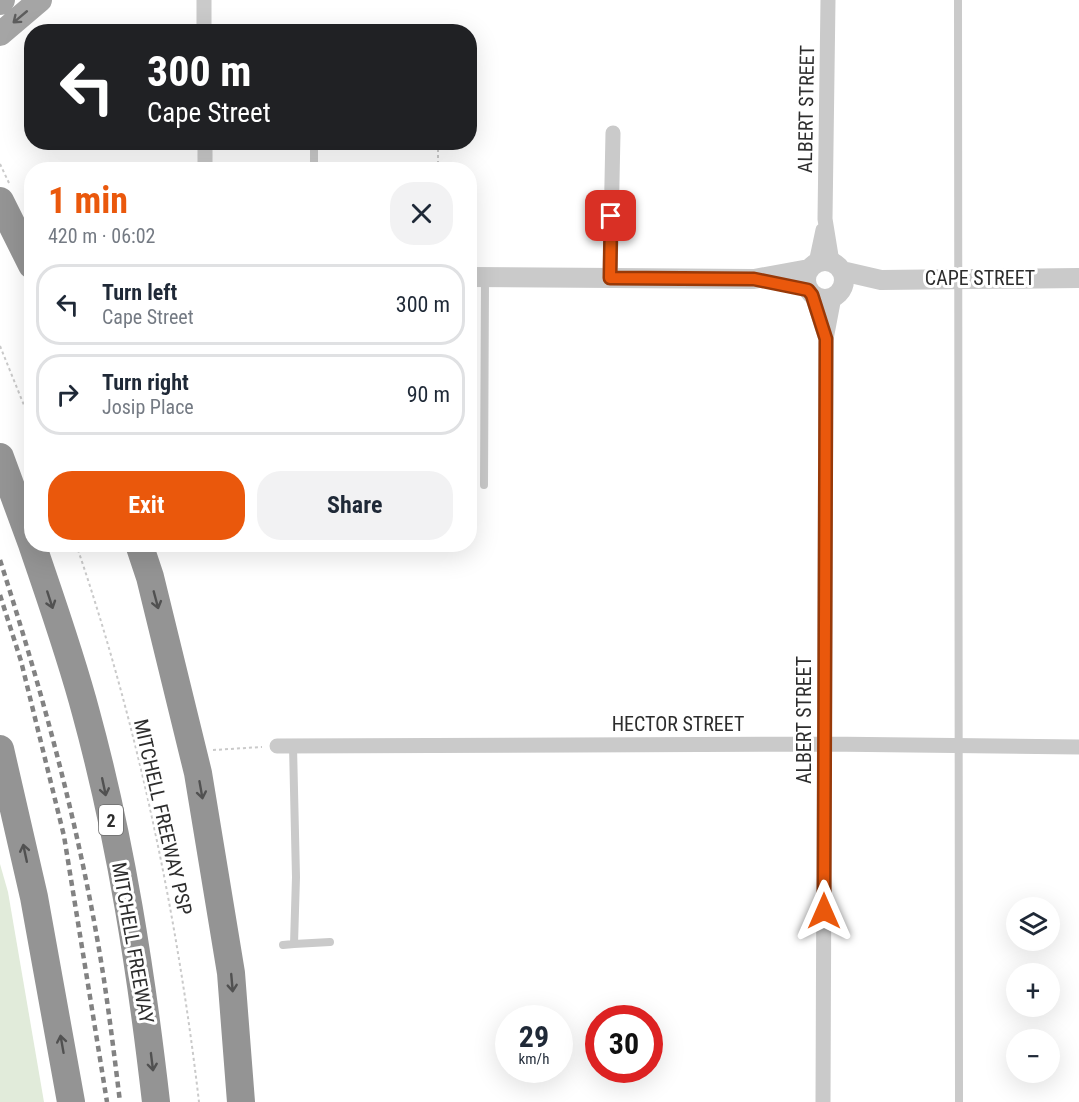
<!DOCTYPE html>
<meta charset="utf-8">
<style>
:root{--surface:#fff;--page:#f2f2f3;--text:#1f2937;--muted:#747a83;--line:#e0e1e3;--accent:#ea580c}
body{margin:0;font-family:"Roboto Condensed",sans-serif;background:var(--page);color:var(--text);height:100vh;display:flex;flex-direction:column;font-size:22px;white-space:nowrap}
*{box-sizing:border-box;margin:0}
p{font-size:20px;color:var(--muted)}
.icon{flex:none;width:33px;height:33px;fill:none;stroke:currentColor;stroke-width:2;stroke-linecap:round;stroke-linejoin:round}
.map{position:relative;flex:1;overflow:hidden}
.side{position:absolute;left:24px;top:162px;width:453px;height:390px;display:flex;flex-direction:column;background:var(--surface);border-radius:24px;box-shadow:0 6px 24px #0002}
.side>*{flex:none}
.hud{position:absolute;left:24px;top:24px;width:453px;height:126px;border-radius:24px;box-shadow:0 6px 24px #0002;background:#202124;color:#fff;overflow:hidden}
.controls{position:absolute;left:1006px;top:897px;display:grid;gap:12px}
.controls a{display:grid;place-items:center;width:54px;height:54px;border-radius:50%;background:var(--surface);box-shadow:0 6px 24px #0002;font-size:30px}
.speed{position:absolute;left:495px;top:1005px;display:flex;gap:12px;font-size:30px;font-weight:700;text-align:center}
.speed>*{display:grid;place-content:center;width:78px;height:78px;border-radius:50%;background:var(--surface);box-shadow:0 6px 24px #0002;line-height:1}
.speed small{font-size:15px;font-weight:400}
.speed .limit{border:9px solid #d22;background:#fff;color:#111}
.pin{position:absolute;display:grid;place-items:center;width:51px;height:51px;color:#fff;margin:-26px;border-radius:12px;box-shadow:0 3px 9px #0006}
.me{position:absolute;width:66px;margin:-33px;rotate:0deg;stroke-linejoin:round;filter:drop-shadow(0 0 4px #0008)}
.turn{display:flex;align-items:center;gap:21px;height:126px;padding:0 24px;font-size:27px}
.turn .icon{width:78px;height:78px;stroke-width:2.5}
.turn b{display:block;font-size:42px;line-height:51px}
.round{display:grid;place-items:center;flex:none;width:63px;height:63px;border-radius:24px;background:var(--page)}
.head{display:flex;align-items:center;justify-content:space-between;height:102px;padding:0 24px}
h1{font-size:36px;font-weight:700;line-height:45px;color:var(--accent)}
.cta{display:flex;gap:12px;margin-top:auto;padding:12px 24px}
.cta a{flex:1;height:69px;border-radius:24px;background:var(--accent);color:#fff;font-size:24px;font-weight:700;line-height:69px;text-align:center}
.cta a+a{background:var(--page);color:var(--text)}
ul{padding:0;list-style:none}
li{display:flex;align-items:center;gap:18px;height:81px;margin:0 12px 9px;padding:0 12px;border:3px solid var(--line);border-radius:24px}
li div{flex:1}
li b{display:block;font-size:22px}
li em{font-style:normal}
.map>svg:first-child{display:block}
.green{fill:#e1ebda}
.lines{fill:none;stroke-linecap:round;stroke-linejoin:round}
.path{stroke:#cacaca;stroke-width:2;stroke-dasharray:3 3;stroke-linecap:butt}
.service{stroke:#cacaca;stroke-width:8}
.minor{stroke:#cacaca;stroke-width:15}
.tertiary{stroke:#cacaca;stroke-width:20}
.primary{stroke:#a5a5a5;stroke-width:24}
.motorway{stroke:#949494;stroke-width:28}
.rail{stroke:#828282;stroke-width:4.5;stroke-dasharray:6 4.5;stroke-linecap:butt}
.oneway{stroke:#5d5d5d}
.oneway2{stroke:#515151}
.route-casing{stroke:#983908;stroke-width:15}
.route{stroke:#ea580c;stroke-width:10}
.labels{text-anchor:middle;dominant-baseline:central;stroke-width:6;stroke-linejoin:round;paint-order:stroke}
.shield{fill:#fff;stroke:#6c6c6c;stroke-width:1.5}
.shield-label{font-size:18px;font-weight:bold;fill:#2d2d2d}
.street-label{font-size:20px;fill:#2d2d2d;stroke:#fff}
</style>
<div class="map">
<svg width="1079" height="1102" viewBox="0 0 1079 1102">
<rect width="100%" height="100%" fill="#fff"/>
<path class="green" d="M 0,864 L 8,892 L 44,1102 L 0,1102 Z"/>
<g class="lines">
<path class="path" d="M 0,164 L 9,183
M 438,170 L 438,142
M 0,346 L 32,425
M 76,544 C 138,725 177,913 199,1102
M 213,750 L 262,747"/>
<path class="service" d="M 958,0 L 959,1102
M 314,142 L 314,170
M 484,485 L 485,278
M 294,944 L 330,942
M 283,945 L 294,944 L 296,877 L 293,746"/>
<path class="minor" d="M 828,0 L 825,219 L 832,262
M 204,32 L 204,0
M 205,170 L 205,142
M 816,263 L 823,230
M 610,278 L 613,133
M 812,295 L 825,336
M 277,746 L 825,744 L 1079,747
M 823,1102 L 826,339 L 834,297"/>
<path class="tertiary" d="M806 280a19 19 0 1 1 38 0a19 19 0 1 1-38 0Z
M 842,271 L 881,280 L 1079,278
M 470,277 L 754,279 L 809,269"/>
<path class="primary" d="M 0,3 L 3,0
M 0,34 L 40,0"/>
<path class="motorway" d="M 0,201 L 32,265
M 0,457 L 32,544
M 32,544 C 51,600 71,656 86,713 C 121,841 141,971 156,1102
M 139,544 L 150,577 L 198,773 L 231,973 L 241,1102
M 0,749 L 34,897 L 71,1102"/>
<path class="rail" d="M 0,560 C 44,697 82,837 104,980 C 110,1020 115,1061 120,1102
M 0,595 L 21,661 L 64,836 L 107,1102"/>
</g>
<defs><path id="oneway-shaft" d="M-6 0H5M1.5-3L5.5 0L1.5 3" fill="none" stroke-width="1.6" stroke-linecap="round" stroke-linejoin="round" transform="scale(1.5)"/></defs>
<use class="oneway" href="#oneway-shaft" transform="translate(20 17) rotate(140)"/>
<g class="oneway2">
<use href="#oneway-shaft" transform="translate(50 600) rotate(72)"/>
<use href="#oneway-shaft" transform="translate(156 600) rotate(75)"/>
<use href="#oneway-shaft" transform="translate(104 787) rotate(78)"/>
<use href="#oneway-shaft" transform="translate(201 790) rotate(80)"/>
<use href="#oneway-shaft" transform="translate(25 853) rotate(-102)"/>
<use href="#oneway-shaft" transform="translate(232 983) rotate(85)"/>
<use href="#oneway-shaft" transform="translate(62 1044) rotate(-100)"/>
<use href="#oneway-shaft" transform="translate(152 1062) rotate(83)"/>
</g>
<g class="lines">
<defs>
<path id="route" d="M 611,216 L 610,278 L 754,279 L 808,290 L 812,295 L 826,339 L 824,911"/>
</defs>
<use href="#route" class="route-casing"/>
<use href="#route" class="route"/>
</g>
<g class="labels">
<rect class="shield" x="99" y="805" width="24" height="30" rx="4.5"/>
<g class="shield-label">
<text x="111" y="820">2</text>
</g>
<g class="street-label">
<text transform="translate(806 109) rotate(-89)">ALBERT STREET</text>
<text x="980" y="278">CAPE STREET</text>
<text transform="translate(804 720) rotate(-90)">ALBERT STREET</text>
<text x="678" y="724">HECTOR STREET</text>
<text transform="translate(163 817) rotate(77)">MITCHELL FREEWAY PSP</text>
<text transform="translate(133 943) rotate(80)">MITCHELL FREEWAY</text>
</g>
</g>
</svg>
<div class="controls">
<a><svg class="icon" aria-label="layers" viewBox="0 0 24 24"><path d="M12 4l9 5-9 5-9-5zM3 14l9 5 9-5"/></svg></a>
<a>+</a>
<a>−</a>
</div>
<div class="speed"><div>29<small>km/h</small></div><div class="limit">30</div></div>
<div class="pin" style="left:611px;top:216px;background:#d93025"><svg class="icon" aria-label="arrive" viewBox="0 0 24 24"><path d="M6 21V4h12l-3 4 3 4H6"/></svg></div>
<svg class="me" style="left:824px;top:911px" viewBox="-20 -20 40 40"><path d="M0-17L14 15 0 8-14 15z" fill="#ea580c" stroke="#fff" stroke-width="4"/></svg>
<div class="hud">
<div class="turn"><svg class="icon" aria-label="left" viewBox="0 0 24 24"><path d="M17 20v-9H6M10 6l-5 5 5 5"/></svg><div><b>300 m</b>Cape Street</div></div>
</div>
<section class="side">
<div class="head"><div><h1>1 min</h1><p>420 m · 06:02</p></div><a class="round"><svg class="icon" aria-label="close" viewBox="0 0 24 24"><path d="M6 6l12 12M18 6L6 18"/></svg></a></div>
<ul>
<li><svg class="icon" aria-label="left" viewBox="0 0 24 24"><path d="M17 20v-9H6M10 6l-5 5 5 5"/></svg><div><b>Turn left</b><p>Cape Street</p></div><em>300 m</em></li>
<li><svg class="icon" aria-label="right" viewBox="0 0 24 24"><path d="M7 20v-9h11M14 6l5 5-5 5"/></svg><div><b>Turn right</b><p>Josip Place</p></div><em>90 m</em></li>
</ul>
<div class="cta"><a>Exit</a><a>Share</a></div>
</section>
</div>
